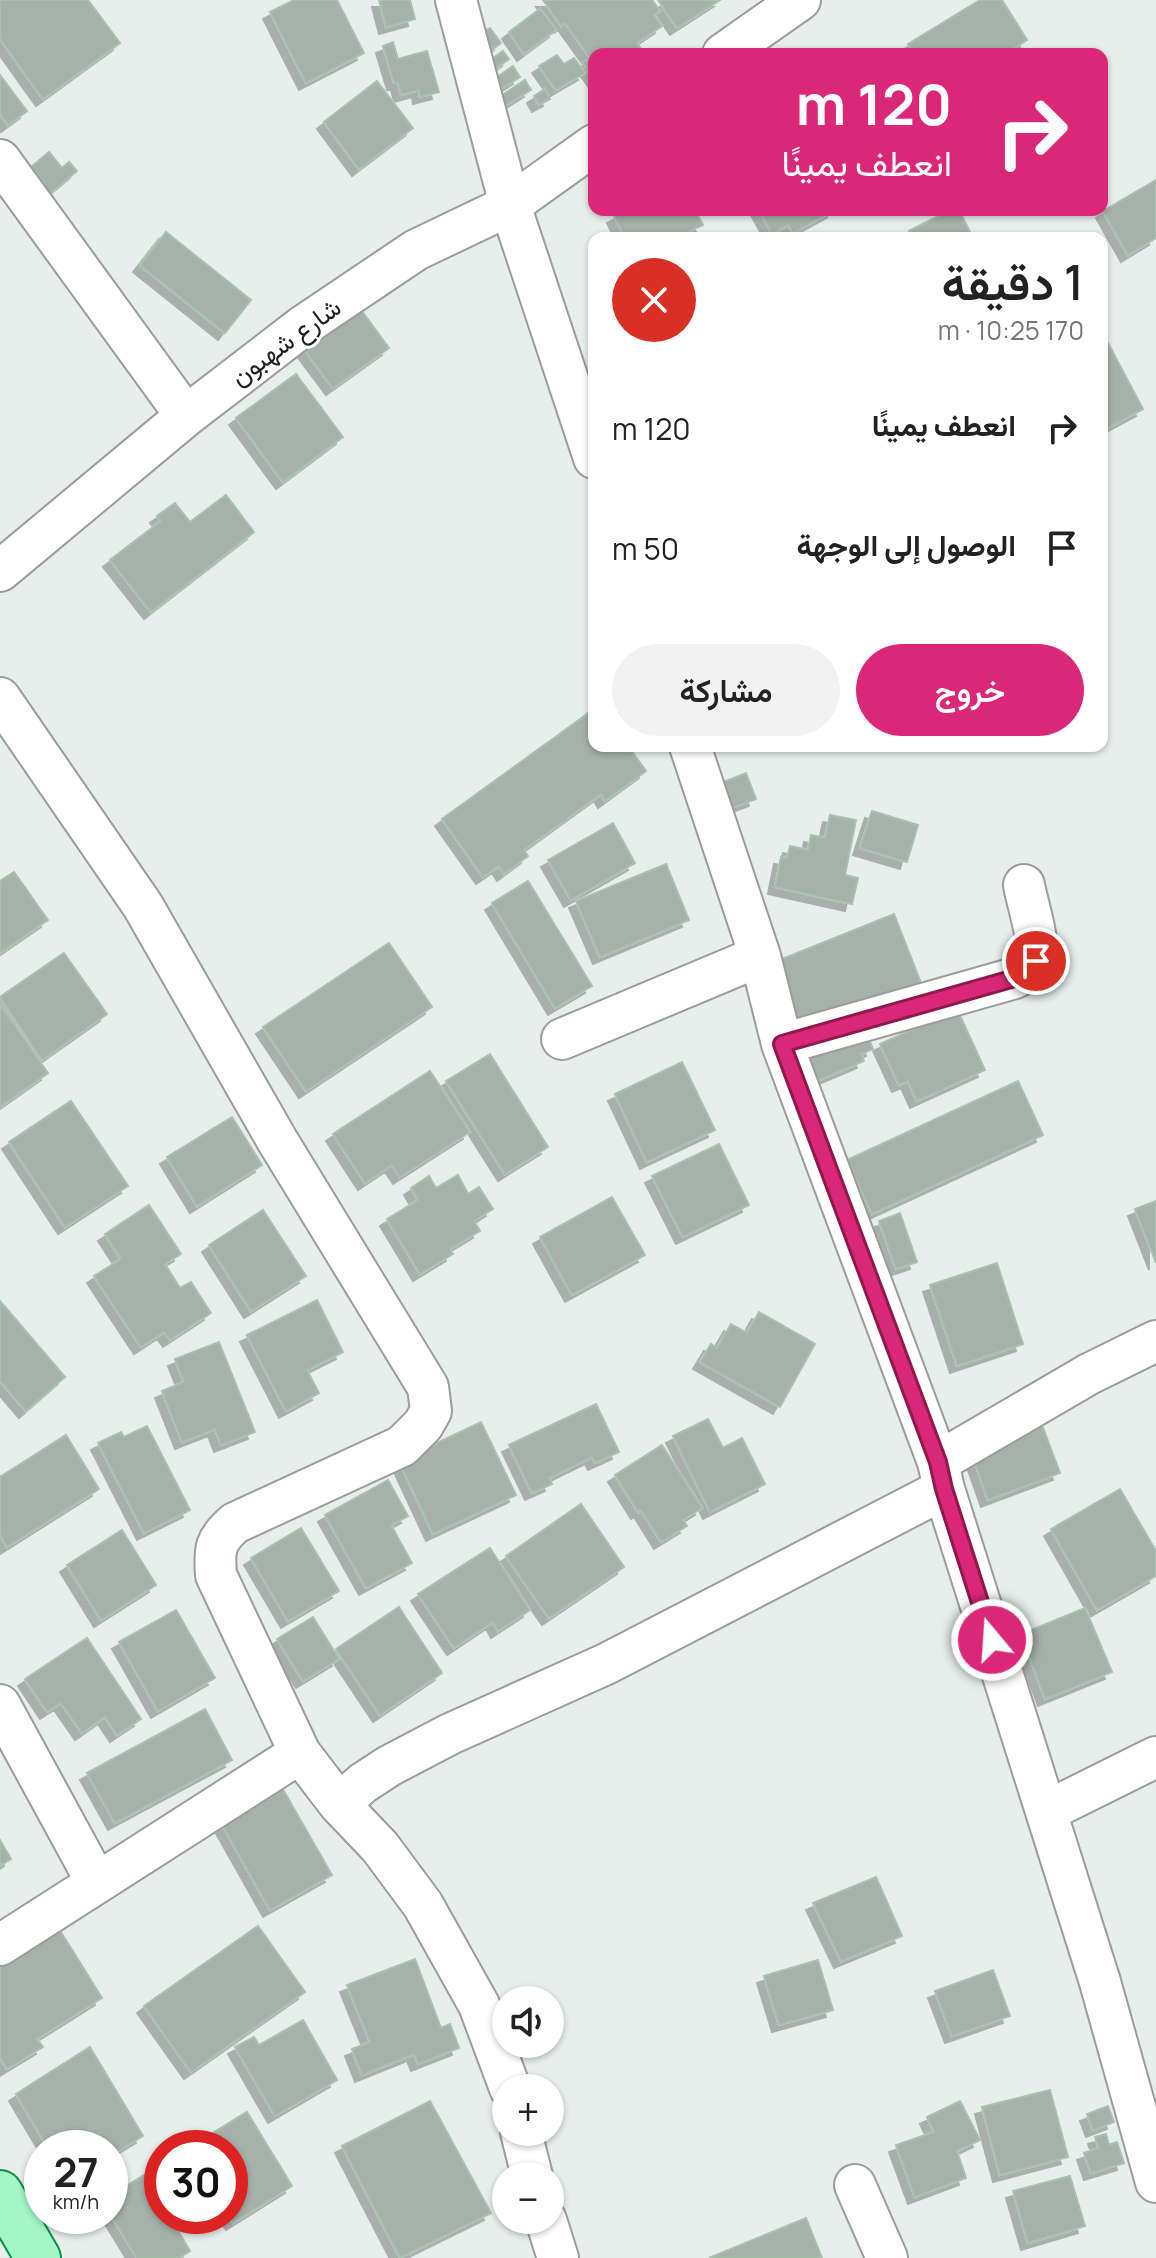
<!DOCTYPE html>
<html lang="ar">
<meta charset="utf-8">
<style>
:root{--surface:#fff;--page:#f2f2f2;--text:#222;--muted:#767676;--accent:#db2777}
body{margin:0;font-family:Manrope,Vazirmatn,sans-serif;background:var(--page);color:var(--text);direction:rtl;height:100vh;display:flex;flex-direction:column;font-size:30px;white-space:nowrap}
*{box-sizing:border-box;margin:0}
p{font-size:26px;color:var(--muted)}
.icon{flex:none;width:44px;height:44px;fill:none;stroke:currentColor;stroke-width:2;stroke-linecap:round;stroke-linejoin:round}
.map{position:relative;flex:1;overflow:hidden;direction:ltr}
.sheet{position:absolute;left:588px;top:232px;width:520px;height:520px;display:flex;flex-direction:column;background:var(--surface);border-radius:16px;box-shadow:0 2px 6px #0004;direction:rtl}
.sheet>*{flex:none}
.top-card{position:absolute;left:588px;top:48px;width:520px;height:168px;border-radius:16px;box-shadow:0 2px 6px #0004;direction:rtl;background:#db2777;color:#fff;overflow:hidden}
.fabs{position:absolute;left:492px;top:1986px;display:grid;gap:16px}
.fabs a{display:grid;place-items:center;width:72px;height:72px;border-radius:50%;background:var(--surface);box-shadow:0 2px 6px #0004;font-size:40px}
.speed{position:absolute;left:24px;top:2130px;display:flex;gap:16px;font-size:40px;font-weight:700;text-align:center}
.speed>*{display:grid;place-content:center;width:104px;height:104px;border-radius:50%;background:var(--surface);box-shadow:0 2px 6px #0004;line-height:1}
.speed small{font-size:20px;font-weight:400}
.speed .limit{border:12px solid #d22;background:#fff;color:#111}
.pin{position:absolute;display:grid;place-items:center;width:68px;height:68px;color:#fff;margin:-34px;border:4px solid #fff;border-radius:50%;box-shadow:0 2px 8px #0007}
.me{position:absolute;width:88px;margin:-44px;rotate:342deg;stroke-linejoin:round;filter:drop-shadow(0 0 6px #0008)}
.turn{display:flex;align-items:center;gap:28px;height:168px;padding:0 24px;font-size:36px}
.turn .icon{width:104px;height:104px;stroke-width:2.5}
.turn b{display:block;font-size:56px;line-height:68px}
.round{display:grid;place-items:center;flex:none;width:84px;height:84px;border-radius:42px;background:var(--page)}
.head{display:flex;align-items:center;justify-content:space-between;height:136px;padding:0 24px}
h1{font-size:48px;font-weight:600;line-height:60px}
.button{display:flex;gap:16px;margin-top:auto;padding:16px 24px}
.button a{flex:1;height:92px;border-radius:48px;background:var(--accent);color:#fff;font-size:32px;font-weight:600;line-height:92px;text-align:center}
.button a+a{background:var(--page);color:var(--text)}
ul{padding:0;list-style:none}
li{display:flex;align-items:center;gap:24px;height:120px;padding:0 24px}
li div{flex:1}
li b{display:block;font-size:30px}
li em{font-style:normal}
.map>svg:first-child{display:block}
.building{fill:#a5b1a9;stroke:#a9c0af;stroke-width:2;filter:url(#shadow)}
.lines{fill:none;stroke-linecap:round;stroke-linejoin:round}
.street-casing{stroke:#9c9c9c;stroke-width:44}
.primary-casing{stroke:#0a904e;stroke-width:48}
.street{stroke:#fff;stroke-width:40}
.primary{stroke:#a4f6c5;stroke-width:44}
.route-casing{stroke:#8e194d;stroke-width:20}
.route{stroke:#db2777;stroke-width:14}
.labels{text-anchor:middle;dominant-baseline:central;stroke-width:6;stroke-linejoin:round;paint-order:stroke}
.street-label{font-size:26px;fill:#1f1f1f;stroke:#fff}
</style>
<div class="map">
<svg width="1156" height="2258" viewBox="0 0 1156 2258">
<defs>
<filter id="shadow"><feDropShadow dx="-7" dy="7" stdDeviation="0" flood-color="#0004"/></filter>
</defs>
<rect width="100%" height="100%" fill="#e6efeb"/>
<path class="building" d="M 0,0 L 88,0 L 120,43 L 43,99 L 0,39 Z
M 294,0 L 337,0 L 364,53 L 306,83 L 270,12 Z
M 379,0 L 410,0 L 415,19 L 386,27 Z
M 543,0 L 652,0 L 660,11 L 654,15 L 662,26 L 637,43 L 640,47 L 630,54 L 594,54 L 594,78 L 583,63 L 590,58 L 565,23 L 561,26 Z
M 658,0 L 720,0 L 677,28 Z
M 980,0 L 1002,0 L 1027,40 L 1005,54 L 915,54 L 908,44 Z
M 540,9 L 556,30 L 524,54 L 509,32 Z
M 490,28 L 501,43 L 493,49 L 482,33 Z
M 393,42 L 398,59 L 427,51 L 439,92 L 420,97 L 419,90 L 401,95 L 398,83 L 394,83 L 383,46 Z
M 503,51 L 509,59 L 487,75 L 481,67 Z
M 557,55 L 564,64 L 574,58 L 585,73 L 556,90 L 539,66 Z
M 513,66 L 520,77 L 503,88 L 496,78 Z
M 0,75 L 27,111 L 8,125 L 0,114 Z
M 525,80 L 531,90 L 505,106 L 499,97 Z
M 377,81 L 413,128 L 359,169 L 324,122 Z
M 545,89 L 550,99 L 539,105 L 534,96 Z
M 49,152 L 62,168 L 69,162 L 77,171 L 46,197 L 38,187 L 44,182 L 31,167 Z
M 1156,180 L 1156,238 L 1128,255 L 1103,211 Z
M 626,210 L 695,210 L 703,225 L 689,231 L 692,238 L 625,238 L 614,216 Z
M 759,210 L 835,210 L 793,233 L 788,225 L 772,234 Z
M 950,210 L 959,210 L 973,238 L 913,238 L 909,231 Z
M 166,232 L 251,300 L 225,333 L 140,265 Z
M 359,307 L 389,348 L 333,388 L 303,348 Z
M 1108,343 L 1143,409 L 1102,431 L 1102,346 Z
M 296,374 L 343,437 L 283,482 L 236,418 Z
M 226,495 L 254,532 L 151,612 L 110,560 L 161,521 L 157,516 L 175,503 L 190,522 Z
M 594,709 L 594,746 L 628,746 L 646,771 L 605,801 L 601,794 L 524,850 L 528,856 L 504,874 L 499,866 L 483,877 L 442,819 Z
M 746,773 L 756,799 L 726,810 L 716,785 Z
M 872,811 L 918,825 L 907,862 L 860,848 Z
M 830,815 L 856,820 L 845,875 L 858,878 L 852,904 L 775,887 L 781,857 L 787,858 L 790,846 L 808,850 L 811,835 L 825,838 Z
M 613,823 L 635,863 L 571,900 L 548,860 Z
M 666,864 L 689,920 L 600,957 L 576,901 Z
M 14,872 L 48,920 L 0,953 L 0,881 Z
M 528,881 L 592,986 L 555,1008 L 492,903 Z
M 894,914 L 921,983 L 794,1033 L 767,965 Z
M 389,943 L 432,1007 L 306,1091 L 263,1027 Z
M 64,953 L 107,1014 L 42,1060 L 0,997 Z
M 0,1004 L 48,1073 L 0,1107 Z
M 957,1009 L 985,1070 L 917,1101 L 908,1081 L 899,1085 L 880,1044 Z
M 866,1033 L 873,1049 L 861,1054 L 864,1061 L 805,1086 L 794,1063 Z
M 490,1054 L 548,1147 L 505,1174 L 446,1081 Z
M 682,1062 L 715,1130 L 647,1162 L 615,1094 Z
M 430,1071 L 470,1132 L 400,1177 L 392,1165 L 365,1183 L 333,1134 Z
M 1018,1081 L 1043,1135 L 872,1214 L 847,1160 Z
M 71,1101 L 128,1186 L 65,1227 L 9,1142 Z
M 232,1117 L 262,1165 L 197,1206 L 167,1157 Z
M 719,1144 L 749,1205 L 683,1237 L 652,1176 Z
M 458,1175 L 468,1194 L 479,1187 L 493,1209 L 474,1221 L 480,1231 L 450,1249 L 453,1254 L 420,1274 L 387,1219 L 418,1200 L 411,1188 L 429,1176 L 436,1188 Z
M 612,1197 L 645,1255 L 572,1295 L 540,1237 Z
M 1156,1201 L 1156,1263 L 1135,1209 Z
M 149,1205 L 181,1254 L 165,1264 L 180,1288 L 191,1282 L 211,1313 L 170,1340 L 164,1332 L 141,1347 L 94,1276 L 121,1259 L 105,1234 Z
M 263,1210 L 306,1276 L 251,1311 L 209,1245 Z
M 900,1213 L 917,1262 L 896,1269 L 879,1221 Z
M 997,1263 L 1023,1344 L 957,1366 L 930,1285 Z
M 317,1300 L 343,1352 L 307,1370 L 319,1393 L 286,1411 L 247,1335 Z
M 0,1301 L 65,1377 L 26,1411 L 0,1381 Z
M 759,1312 L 815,1344 L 780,1407 L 700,1362 L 711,1344 L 717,1348 L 731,1324 L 747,1333 Z
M 219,1342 L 255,1432 L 221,1445 L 215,1429 L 182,1442 L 162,1391 L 184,1382 L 175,1359 Z
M 596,1404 L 619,1452 L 595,1463 L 592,1457 L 549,1478 L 552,1484 L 532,1493 L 509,1445 Z
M 708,1419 L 723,1448 L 742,1438 L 765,1484 L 710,1512 L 673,1436 Z
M 481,1422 L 516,1495 L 433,1534 L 399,1461 Z
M 1042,1425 L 1060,1473 L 988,1500 L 971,1452 Z
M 147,1426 L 190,1510 L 144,1533 L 98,1443 L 121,1432 L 124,1437 Z
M 66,1435 L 99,1489 L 7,1547 L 0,1535 L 0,1477 Z
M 662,1445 L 702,1508 L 683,1520 L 687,1526 L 661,1542 L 641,1510 L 638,1512 L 615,1475 Z
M 388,1480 L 408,1516 L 391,1525 L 412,1563 L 366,1588 L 325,1515 Z
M 1120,1489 L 1156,1551 L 1156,1576 L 1097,1610 L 1051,1529 Z
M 581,1504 L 624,1567 L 549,1618 L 506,1556 Z
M 301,1528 L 339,1591 L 288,1621 L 251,1558 Z
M 122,1530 L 156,1585 L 101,1620 L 67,1565 Z
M 490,1548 L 530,1610 L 498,1631 L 493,1622 L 454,1648 L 418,1594 Z
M 399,1607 L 442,1673 L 380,1715 L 336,1649 Z
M 1085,1608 L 1112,1672 L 1045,1699 L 1021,1634 Z
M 176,1610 L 215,1678 L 158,1711 L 119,1642 Z
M 313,1617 L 339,1659 L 303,1681 L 277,1639 Z
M 87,1638 L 141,1719 L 117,1735 L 105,1717 L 82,1733 L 61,1703 L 47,1712 L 25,1679 Z
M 205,1709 L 232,1760 L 115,1823 L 87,1773 Z
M 277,1779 L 332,1875 L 270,1910 L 216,1814 Z
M 0,1840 L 11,1859 L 0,1866 Z
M 876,1877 L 902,1936 L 841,1961 L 813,1903 Z
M 54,1921 L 102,1998 L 37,2039 L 43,2047 L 7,2069 L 0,2058 L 0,1955 Z
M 258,1926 L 305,1992 L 191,2072 L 144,2006 Z
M 415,1959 L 441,2028 L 450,2024 L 459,2048 L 418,2064 L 414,2054 L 362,2075 L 352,2049 L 370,2042 L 347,1985 Z
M 818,1960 L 833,2010 L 779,2025 L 764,1976 Z
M 993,1970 L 1010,2016 L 952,2036 L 935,1991 Z
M 303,2020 L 337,2080 L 275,2116 L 235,2047 L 254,2037 L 259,2045 Z
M 90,2047 L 143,2136 L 110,2156 L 110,2148 L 48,2148 L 16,2094 Z
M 1050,2090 L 1068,2157 L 1000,2175 L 982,2107 Z
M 430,2101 L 491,2213 L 400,2258 L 342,2146 Z
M 960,2101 L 980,2140 L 957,2151 L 966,2178 L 915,2197 L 896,2145 L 934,2132 L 927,2117 Z
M 1108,2106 L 1114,2122 L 1093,2130 L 1087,2114 Z
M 247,2112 L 292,2186 L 233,2223 L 228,2216 L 230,2148 L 188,2148 Z
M 1106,2134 L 1109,2145 L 1117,2142 L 1124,2163 L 1091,2173 L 1084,2153 L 1099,2148 L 1095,2137 Z
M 162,2164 L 162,2216 L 194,2216 L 176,2227 L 190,2251 L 179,2258 L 137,2258 L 110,2214 L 110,2196 Z
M 1070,2176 L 1085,2226 L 1028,2243 L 1013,2191 Z
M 806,2218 L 822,2258 L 709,2258 Z"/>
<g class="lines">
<defs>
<path id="street" d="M 456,0 L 510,205 L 594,458
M 723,54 L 800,0
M 0,160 L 186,416
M 0,571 L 186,416 L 303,326 L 416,250 L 510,205 L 594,145
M 0,698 L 143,906 L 277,1140 L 428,1387 L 431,1411 L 423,1425 L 402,1446 L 235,1523 C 215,1540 214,1549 216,1575 L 300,1753 L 339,1804 L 380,1847 L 423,1905 L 479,2005 L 510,2088
M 690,746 L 760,956 L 782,1044 L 938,1462 L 944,1489 L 1100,1982 L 1156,2182
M 562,1039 L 760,956
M 782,1044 L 1015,978 C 1022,974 1031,970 1035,962 C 1042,946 1027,903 1024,885
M 938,1462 L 1089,1374 L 1156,1341
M 0,1705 L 97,1883
M 339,1804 L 363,1783 L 389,1766 L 450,1734 L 606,1664 L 944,1489
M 1047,1811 L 1156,1757
M 0,1945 L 300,1753
M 521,2132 L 532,2176
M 855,2185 L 887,2258
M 546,2220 L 558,2258"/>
<path id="primary" d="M 0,2193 L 38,2258"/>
</defs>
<use href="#street" class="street-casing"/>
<use href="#primary" class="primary-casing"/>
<use href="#street" class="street"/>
<use href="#primary" class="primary"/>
</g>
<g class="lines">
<defs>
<path id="route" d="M 992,1640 L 944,1489 L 938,1462 L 782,1044 L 1015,978 L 1028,970 L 1036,961"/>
</defs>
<use href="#route" class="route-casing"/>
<use href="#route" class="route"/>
</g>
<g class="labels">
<g class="street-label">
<text transform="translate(285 341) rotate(-36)">شارع شهبون</text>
</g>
</g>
</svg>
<div class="fabs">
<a><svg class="icon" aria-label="sound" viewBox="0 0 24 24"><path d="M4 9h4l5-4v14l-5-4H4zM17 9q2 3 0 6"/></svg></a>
<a>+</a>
<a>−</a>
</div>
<div class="speed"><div>27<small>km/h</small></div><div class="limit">30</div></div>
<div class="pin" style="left:1036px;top:961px;background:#d93025"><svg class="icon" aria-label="arrive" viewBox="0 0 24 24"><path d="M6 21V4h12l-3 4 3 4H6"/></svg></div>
<svg class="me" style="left:992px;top:1640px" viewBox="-20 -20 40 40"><circle r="17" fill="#db2777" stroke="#fff" stroke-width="3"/><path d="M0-11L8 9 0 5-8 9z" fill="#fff"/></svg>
<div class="top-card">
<div class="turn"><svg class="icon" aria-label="right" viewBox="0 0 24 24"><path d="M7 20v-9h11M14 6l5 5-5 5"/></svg><div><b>120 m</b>انعطف يمينًا</div></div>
</div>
<section class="sheet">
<div class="head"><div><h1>1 دقيقة</h1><p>170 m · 10:25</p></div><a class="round" style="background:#d93025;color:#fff"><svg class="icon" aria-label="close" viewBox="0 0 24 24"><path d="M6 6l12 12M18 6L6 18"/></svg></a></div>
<ul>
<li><svg class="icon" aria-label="right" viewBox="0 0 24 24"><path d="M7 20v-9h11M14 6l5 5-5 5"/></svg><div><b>انعطف يمينًا</b></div><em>120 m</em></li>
<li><svg class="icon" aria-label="arrive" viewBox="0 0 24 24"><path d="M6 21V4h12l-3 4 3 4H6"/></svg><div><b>الوصول إلى الوجهة</b></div><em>50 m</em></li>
</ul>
<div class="button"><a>خروج</a><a>مشاركة</a></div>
</section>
</div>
